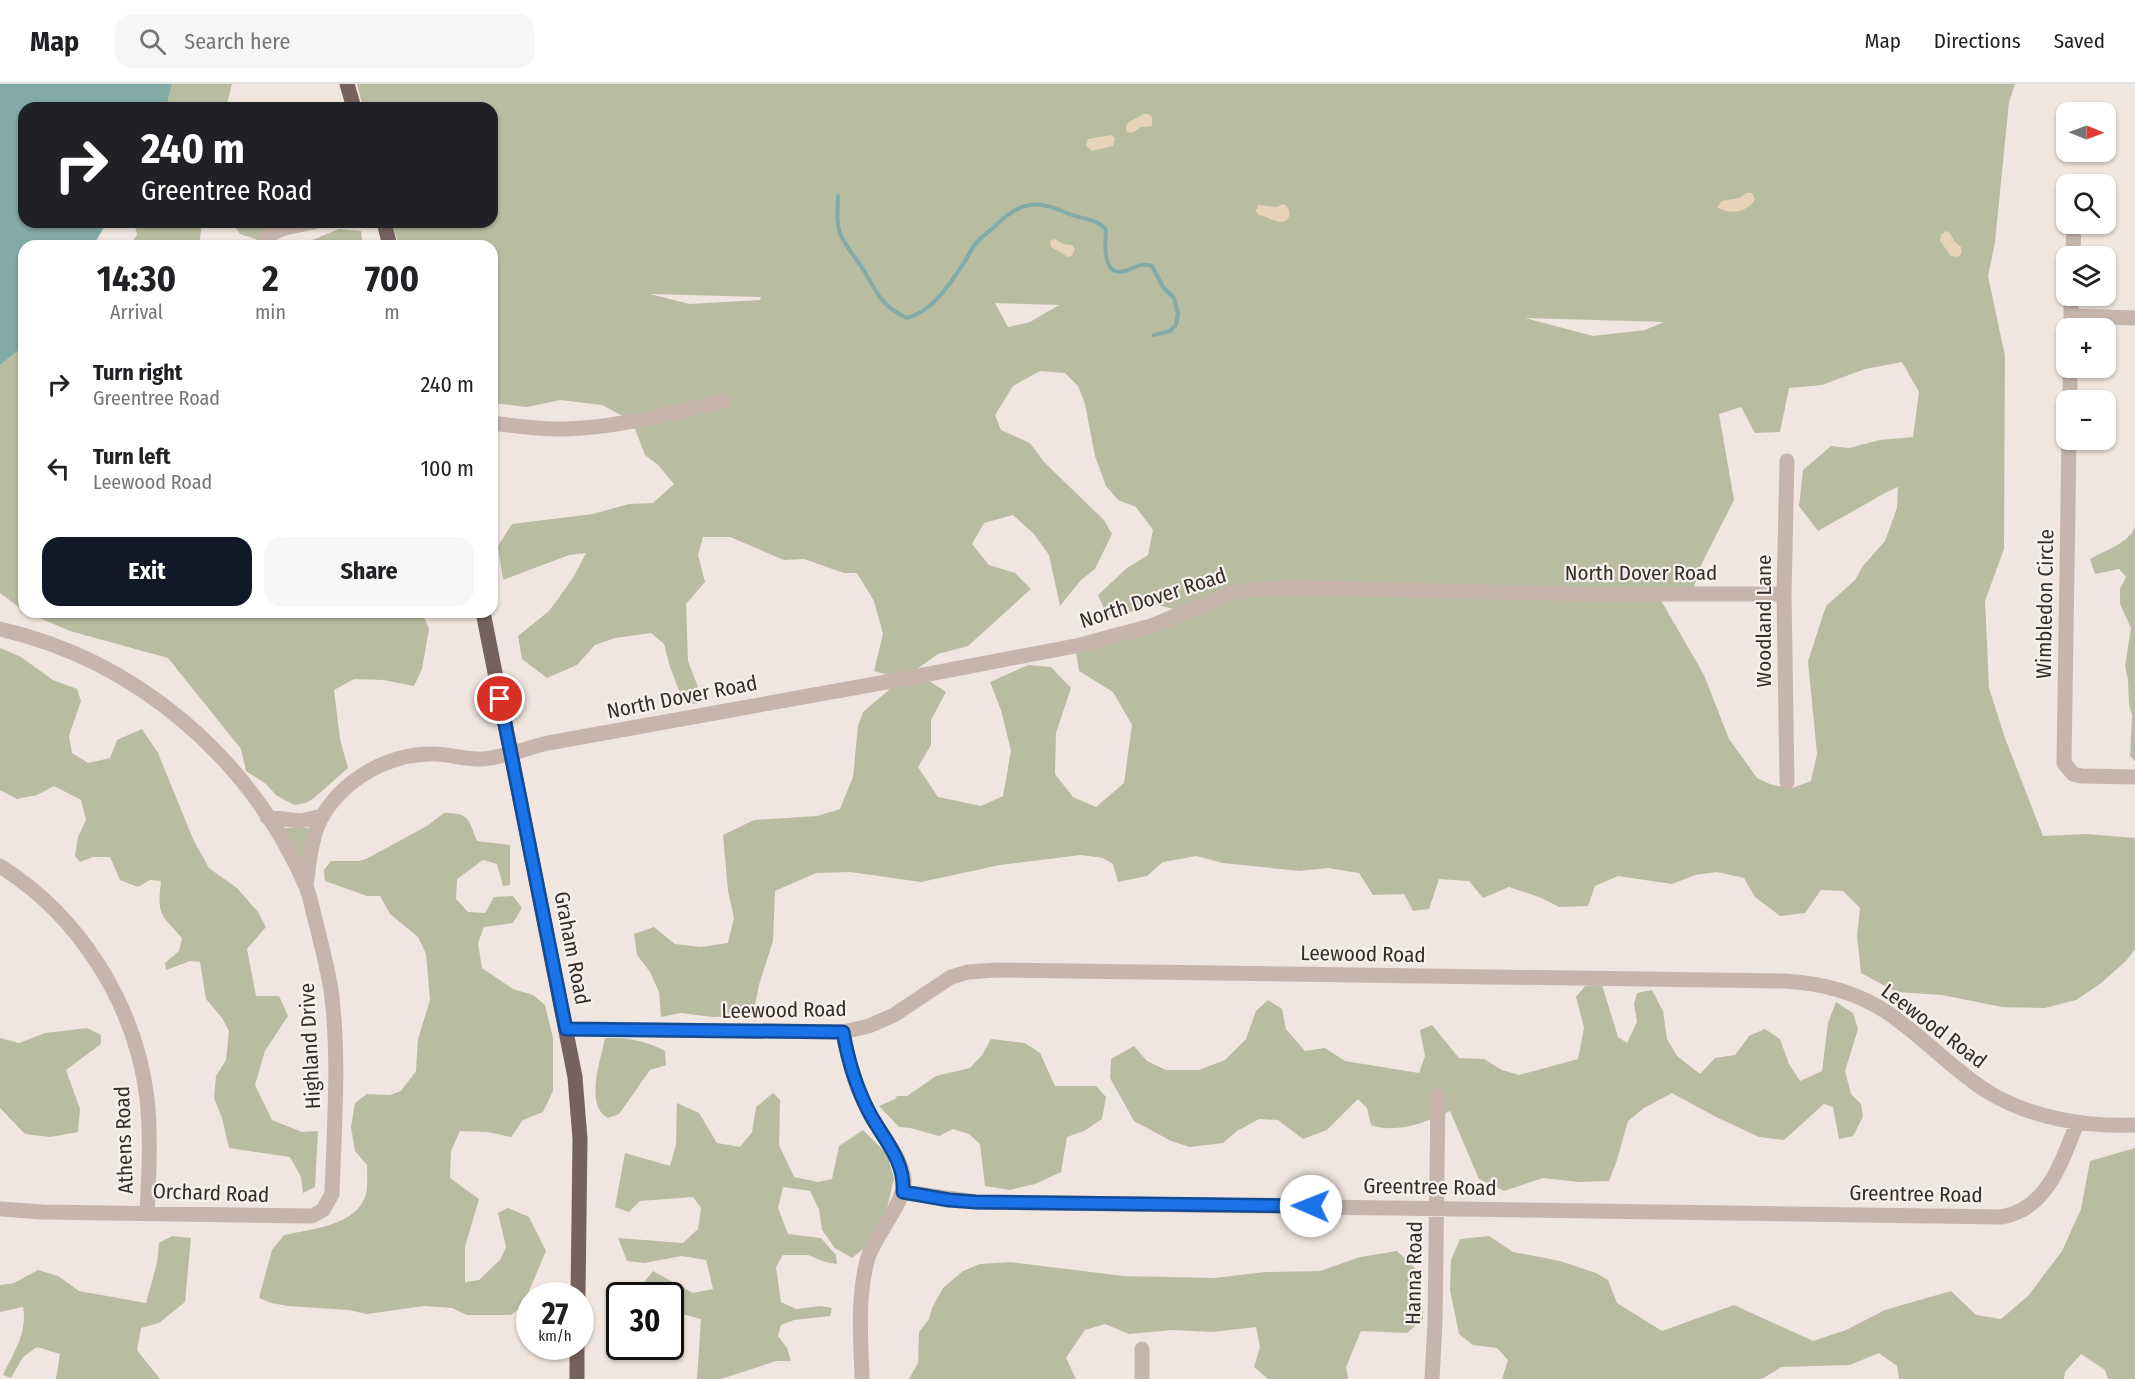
<!DOCTYPE html>
<meta charset="utf-8">
<style>
:root{--surface:#fff;--page:#f6f6f6;--text:#202124;--muted:#757577;--line:#e0e0e0;--accent:#111827}
body{margin:0;font-family:"Fira Sans Condensed",sans-serif;background:var(--page);color:var(--text);height:100vh;display:flex;flex-direction:column;font-size:22px;white-space:nowrap}
*{box-sizing:border-box;margin:0}
p{font-size:20px;color:var(--muted)}
.icon{flex:none;width:33px;height:33px;fill:none;stroke:currentColor;stroke-width:2;stroke-linecap:round;stroke-linejoin:round}
.map{position:relative;flex:1;overflow:hidden}
.panel{position:absolute;left:18px;top:156px;width:480px;height:378px;display:flex;flex-direction:column;background:var(--surface);border-radius:18px;box-shadow:0 2px 4px #0004}
.panel>*{flex:none}
.top-card{position:absolute;left:18px;top:18px;width:480px;height:126px;border-radius:18px;box-shadow:0 2px 4px #0004;background:#202124;color:#fff;overflow:hidden}
.needle{width:39px;rotate:91deg}
.buttons{position:absolute;left:2056px;top:18px;display:grid;gap:12px}
.buttons a{display:grid;place-items:center;width:60px;height:60px;border-radius:12px;background:var(--surface);box-shadow:0 2px 4px #0004;font-size:30px}
.speed{position:absolute;left:516px;top:1198px;display:flex;gap:12px;font-size:30px;font-weight:700;text-align:center}
.speed>*{display:grid;place-content:center;width:78px;height:78px;border-radius:50%;background:var(--surface);box-shadow:0 2px 4px #0004;line-height:1}
.speed small{font-size:15px;font-weight:400}
.speed .limit{border:3px solid #111;border-radius:9px;background:#fff;color:#111}
.pin{position:absolute;display:grid;place-items:center;width:51px;height:51px;color:#fff;margin:-26px;border:3px solid #fff;border-radius:50%;box-shadow:0 2px 6px #0007}
.me{position:absolute;width:66px;margin:-33px;rotate:271deg;stroke-linejoin:round;filter:drop-shadow(0 0 4px #0008)}
.turn{display:flex;align-items:center;gap:21px;height:126px;padding:0 24px;font-size:27px}
.turn .icon{width:78px;height:78px;stroke-width:2.5}
.turn b{display:block;font-size:42px;line-height:51px}
.eta{display:flex;justify-content:space-evenly;align-items:center;height:102px;text-align:center}
.eta b{font-size:36px;font-weight:700;line-height:42px}
.action{display:flex;gap:12px;margin-top:auto;padding:12px 24px}
.action a{flex:1;height:69px;border-radius:18px;background:var(--accent);color:#fff;font-size:24px;font-weight:700;line-height:69px;text-align:center}
.action a+a{background:var(--page);color:var(--text)}
ul{padding:0;list-style:none}
li{display:flex;align-items:center;gap:18px;height:84px;padding:0 24px}
li div{flex:1}
li b{display:block;font-size:22px}
li em{font-style:normal}
header{display:flex;align-items:center;gap:36px;box-sizing:border-box;height:84px;padding:0 30px;background:var(--surface);border-bottom:2px solid var(--line)}
header strong{font-size:28px}
nav{display:flex;gap:33px;margin-inline-start:auto;font-size:21px}
.search{width:420px;height:54px;background:var(--page);display:flex;align-items:center;gap:15px;box-sizing:border-box;padding:0 21px;border-radius:18px;color:var(--muted);font-size:22px}
.map>svg:first-child{display:block}
.green{fill:#b8bda1;fill-rule:evenodd}
.sand{fill:#e7d2ba}
.water{fill:#82aaa6}
.lines{fill:none;stroke-linecap:round;stroke-linejoin:round}
.stream{stroke:#82aaa6;stroke-width:4}
.minor{stroke:#c7b5ac;stroke-width:15}
.major{stroke:#76625d;stroke-width:15}
.route-casing{stroke:#114b97;stroke-width:15}
.route{stroke:#1a73e8;stroke-width:10}
.labels{text-anchor:middle;dominant-baseline:central;stroke-width:4.5;stroke-linejoin:round;paint-order:stroke}
.street-label{font-size:21px;fill:#362c2a;stroke:#f8f1eb}
</style>
<header>
<strong>Map</strong>
<div class="search"><svg class="icon" aria-label="search" viewBox="0 0 24 24"><circle cx="10" cy="10" r="6"/><path d="M15 15l6 6"/></svg>Search here</div>
<nav><a>Map</a><a>Directions</a><a>Saved</a></nav>
</header>
<div class="map">
<svg width="2135" height="1295" viewBox="0 0 2135 1295">
<rect width="100%" height="100%" fill="#f0e6df"/>
<path class="green" d="M 172,0 L 232,0 L 226,24 L 166,24 Z
M 357,0 L 2015,0 L 2009,18 L 1995,158 L 1988,192 L 2005,272 L 2004,465 L 1985,517 L 1987,559 L 1989,604 L 2005,654 L 2043,752 L 2087,750 L 2135,754 L 2135,865 L 2126,877 L 2100,900 L 2076,916 L 2045,924 L 2002,923 L 1942,911 L 1896,908 L 1861,889 L 1857,852 L 1860,824 L 1843,807 L 1821,806 L 1805,829 L 1780,832 L 1755,813 L 1744,794 L 1717,788 L 1695,791 L 1672,800 L 1618,792 L 1595,802 L 1588,822 L 1559,823 L 1539,813 L 1509,803 L 1483,814 L 1469,797 L 1439,795 L 1429,825 L 1413,827 L 1404,810 L 1373,811 L 1359,789 L 1328,784 L 1300,787 L 1223,779 L 1196,772 L 1163,778 L 1147,792 L 1118,798 L 1113,780 L 1103,774 L 1081,771 L 1000,781 L 921,798 L 850,788 L 816,789 L 775,807 L 773,857 L 759,901 L 753,932 L 713,933 L 681,929 L 661,933 L 659,908 L 650,888 L 637,871 L 634,850 L 654,843 L 675,860 L 701,863 L 728,859 L 734,834 L 728,807 L 723,751 L 754,736 L 817,732 L 840,725 L 853,693 L 858,642 L 863,628 L 890,605 L 922,592 L 946,608 L 931,636 L 931,661 L 918,683 L 938,713 L 981,722 L 1003,712 L 1011,667 L 1001,626 L 990,598 L 1028,581 L 1051,583 L 1071,604 L 1056,649 L 1055,690 L 1073,713 L 1096,723 L 1124,699 L 1132,641 L 1113,608 L 1079,587 L 1075,562 L 1186,528 L 1153,520 L 1124,530 L 1107,532 L 1098,511 L 1127,484 L 1148,471 L 1153,446 L 1136,423 L 1118,416 L 1106,402 L 1095,372 L 1085,320 L 1078,302 L 1065,289 L 1040,287 L 1013,302 L 995,331 L 1001,346 L 1030,359 L 1044,378 L 1104,436 L 1112,450 L 1095,485 L 1081,496 L 1060,522 L 1049,471 L 1034,450 L 1013,431 L 984,439 L 972,460 L 989,481 L 1015,489 L 1031,505 L 968,562 L 938,570 L 903,595 L 874,587 L 883,550 L 874,517 L 857,489 L 844,489 L 804,475 L 784,476 L 730,453 L 703,453 L 698,471 L 705,498 L 686,520 L 688,577 L 698,603 L 698,620 L 684,619 L 670,583 L 664,560 L 651,549 L 615,554 L 595,561 L 577,581 L 547,594 L 522,575 L 518,552 L 549,527 L 573,494 L 586,469 L 569,471 L 503,496 L 498,462 L 512,440 L 593,430 L 629,420 L 653,419 L 674,400 L 658,381 L 645,371 L 632,337 L 602,321 L 560,316 L 527,323 L 492,319 L 492,162 L 399,162 L 392,138 L 492,138 L 492,24 L 363,24 ZM 650,210 L 651,210 L 761,213 L 760,216 L 689,220 ZM 995,219 L 1059,221 L 1030,238 L 1008,243 ZM 1525,234 L 1664,238 L 1645,246 L 1593,252 ZM 1902,278 L 1919,308 L 1913,353 L 1880,356 L 1849,364 L 1831,362 L 1803,386 L 1799,422 L 1818,447 L 1885,409 L 1898,403 L 1897,424 L 1885,457 L 1863,482 L 1855,496 L 1826,522 L 1808,577 L 1817,670 L 1811,697 L 1792,704 L 1772,701 L 1757,694 L 1729,655 L 1704,591 L 1658,511 L 1693,506 L 1702,479 L 1734,416 L 1719,330 L 1741,323 L 1755,349 L 1780,348 L 1789,304 L 1822,301 L 1865,285 Z
M 134,138 L 202,138 L 199,162 L 129,162 L 137,151 Z
M 232,138 L 280,138 L 258,156 L 240,150 Z
M 339,145 L 361,147 L 363,162 L 298,162 Z
M 24,262 L 24,527 L 0,509 L 0,281 Z
M 2135,442 L 2135,677 L 2130,672 L 2132,631 L 2129,620 L 2128,596 L 2125,582 L 2131,544 L 2120,520 L 2120,505 L 2126,493 L 2119,485 L 2095,490 L 2090,475 C 2104,467 2131,458 2135,442 Z
M 26,528 L 422,528 L 429,545 L 422,585 L 414,602 L 383,596 L 354,595 L 334,606 L 340,655 L 348,684 L 314,714 L 306,719 L 294,721 L 276,711 L 266,700 L 246,687 L 241,665 L 168,574 L 70,547 Z
M 0,564 L 21,573 L 53,596 L 77,605 L 81,617 L 69,652 L 72,669 L 88,679 L 110,674 L 117,656 L 142,645 L 158,669 L 193,755 L 209,784 L 237,804 L 258,828 L 266,843 L 247,865 L 256,912 L 279,912 L 288,932 L 265,967 L 255,1001 L 272,1036 L 302,1048 L 318,1047 L 315,1103 L 303,1109 L 301,1093 L 290,1073 L 229,1064 L 222,1034 L 214,1014 L 216,992 L 226,976 L 229,947 L 222,934 L 206,915 L 200,878 L 190,877 L 166,886 L 165,879 L 179,867 L 182,854 C 160,829 157,831 161,797 L 150,796 L 138,803 L 120,796 L 110,773 L 93,773 L 80,778 L 75,772 L 78,753 L 86,736 L 81,716 L 54,702 L 37,711 L 17,715 L 0,706 Z
M 444,729 C 470,729 468,735 477,757 L 510,761 L 510,801 L 503,802 L 497,780 L 483,776 L 457,795 L 456,815 L 468,828 L 485,829 L 494,813 L 513,812 L 522,824 L 513,839 L 484,843 L 478,859 L 482,884 L 513,905 L 533,911 L 545,921 L 553,954 L 553,1007 L 543,1028 L 523,1036 L 511,1053 L 487,1048 L 460,1047 L 451,1067 L 450,1094 L 479,1115 L 465,1163 L 465,1198 L 479,1196 L 500,1176 L 506,1163 L 498,1129 L 508,1124 L 529,1133 L 546,1167 L 523,1221 L 511,1231 L 467,1231 L 452,1224 L 424,1222 L 367,1230 L 348,1226 L 288,1222 L 271,1219 L 259,1214 L 272,1166 L 284,1151 C 311,1145 357,1142 366,1110 C 368,1101 367,1090 367,1081 L 355,1067 L 351,1043 L 355,1019 L 367,1010 L 390,1011 L 401,1007 L 416,987 L 418,955 L 430,916 L 426,870 L 418,853 L 390,830 L 380,812 L 367,812 L 325,797 L 324,786 L 331,777 L 359,777 L 366,775 L 427,742 Z
M 284,744 L 309,744 L 303,776 L 302,777 Z
M 1602,901 L 1618,953 L 1627,959 L 1637,938 L 1634,920 L 1637,909 L 1652,906 L 1663,927 L 1667,955 L 1677,972 L 1700,990 L 1715,974 L 1735,971 L 1749,952 L 1765,945 L 1780,955 L 1789,980 L 1800,997 L 1822,987 L 1828,939 L 1836,918 L 1853,929 L 1858,945 L 1845,987 L 1851,1010 L 1861,1020 L 1863,1033 L 1853,1052 L 1839,1055 L 1833,1023 L 1824,1020 L 1784,1056 L 1759,1053 L 1716,1033 L 1672,1009 L 1644,1024 L 1628,1037 L 1617,1076 L 1609,1097 L 1579,1098 L 1543,1094 L 1504,1107 L 1479,1095 L 1450,1027 C 1427,1038 1397,1050 1371,1041 L 1367,1024 L 1358,1015 L 1327,1046 L 1303,1055 L 1278,1036 L 1259,1035 L 1237,1047 L 1223,1059 L 1190,1063 L 1171,1057 L 1134,1037 L 1110,994 L 1111,975 L 1134,962 L 1147,977 L 1166,986 L 1199,986 L 1225,976 L 1246,955 L 1256,927 L 1268,916 L 1282,925 L 1286,945 L 1305,967 L 1325,964 L 1345,977 L 1419,989 L 1425,972 L 1420,946 L 1432,941 L 1459,974 L 1484,975 L 1502,986 L 1519,991 L 1578,975 L 1584,944 L 1576,913 L 1585,902 Z
M 87,944 L 101,951 L 101,960 L 66,986 L 80,1025 L 78,1048 L 50,1053 L 25,1050 L 0,1024 L 0,954 L 19,959 L 45,949 Z
M 605,954 C 625,953 646,957 665,967 L 666,981 L 650,986 L 619,1030 L 608,1034 C 584,1022 601,975 605,954 Z
M 991,955 L 1025,959 L 1040,969 L 1055,1002 L 1096,1002 L 1106,1013 L 1102,1035 L 1084,1047 L 1067,1053 L 1061,1088 L 1035,1100 L 1010,1106 L 985,1102 L 980,1060 L 969,1050 L 953,1045 L 939,1052 L 910,1044 L 899,1043 L 879,1022 L 895,1015 L 897,1012 L 907,1012 L 936,992 L 970,984 L 982,971 Z
M 773,1009 L 780,1016 L 779,1061 L 794,1093 L 818,1098 L 832,1095 L 839,1062 L 863,1046 L 887,1070 L 894,1095 L 886,1128 L 867,1162 L 852,1174 L 835,1164 L 822,1146 L 819,1125 L 810,1107 L 783,1103 L 778,1124 L 788,1150 L 821,1154 L 836,1171 L 837,1180 L 825,1178 L 808,1171 L 783,1171 L 776,1183 L 781,1218 L 796,1225 L 821,1222 L 832,1224 L 830,1232 L 794,1236 L 781,1241 L 778,1252 L 787,1264 L 791,1277 L 776,1277 L 721,1295 L 697,1295 L 701,1235 L 671,1227 L 670,1212 L 647,1212 L 642,1201 L 653,1187 L 693,1209 L 713,1205 L 706,1176 L 682,1172 L 644,1179 L 627,1177 L 618,1154 L 683,1159 L 698,1145 L 701,1124 L 693,1113 L 640,1117 L 629,1128 L 615,1123 L 625,1069 L 670,1082 L 676,1061 L 677,1019 L 699,1029 L 717,1059 L 740,1063 L 752,1048 L 756,1023 Z
M 2135,1064 L 2135,1295 L 2108,1295 L 2105,1286 L 2081,1270 L 2065,1288 L 2064,1295 L 1899,1295 L 1897,1282 L 1879,1269 L 1850,1281 L 1781,1283 L 1762,1295 L 1502,1295 L 1508,1276 L 1497,1264 L 1473,1261 L 1459,1250 L 1450,1206 L 1451,1176 L 1460,1155 L 1489,1152 L 1513,1168 L 1560,1177 L 1596,1189 L 1608,1196 L 1617,1219 L 1662,1247 L 1734,1221 L 1813,1257 L 1846,1246 L 1885,1226 L 1951,1207 L 1976,1231 L 2001,1235 L 2028,1212 L 2062,1167 L 2081,1125 L 2090,1077 Z
M 172,1152 L 191,1154 L 185,1218 L 159,1239 L 141,1244 L 137,1266 L 160,1295 L 56,1295 L 60,1270 L 37,1263 L 23,1273 L 11,1294 L 3,1291 C 13,1271 28,1247 23,1223 L 0,1228 L 0,1201 L 14,1199 L 38,1186 L 58,1192 L 79,1207 L 146,1219 L 157,1179 L 159,1159 Z
M 1397,1167 L 1421,1190 L 1423,1235 L 1407,1249 L 1361,1247 L 1346,1283 L 1348,1295 L 1268,1295 L 1254,1283 L 1260,1263 L 1256,1243 L 1212,1248 L 1173,1246 L 1129,1250 L 1105,1240 L 1085,1246 L 1066,1274 L 1076,1295 L 909,1295 L 918,1279 L 919,1248 L 929,1235 L 932,1224 L 943,1204 L 963,1187 L 980,1180 L 1011,1178 L 1123,1192 L 1214,1194 L 1266,1188 L 1320,1187 L 1360,1173 Z"/>
<path class="sand" d="M 1143,30 L 1149,30 L 1152,33 L 1152,42 L 1141,43 L 1132,49 L 1127,48 C 1123,36 1137,36 1143,30 Z
M 1111,51 L 1115,54 L 1113,62 L 1092,67 L 1086,62 L 1088,55 Z
M 1747,109 L 1752,109 L 1755,115 C 1748,129 1728,131 1717,123 L 1722,117 L 1739,114 Z
M 1284,120 C 1293,126 1291,141 1277,137 C 1271,136 1266,132 1259,131 L 1256,127 L 1258,121 L 1276,123 Z
M 1946,147 L 1950,149 L 1954,157 L 1961,163 L 1962,169 L 1958,173 L 1951,172 L 1940,157 L 1941,151 Z
M 1055,155 L 1063,160 L 1072,161 L 1075,165 L 1072,172 L 1068,173 L 1051,163 L 1050,157 Z"/>
<path class="water" d="M 0,0 L 172,0 L 166,24 L 24,24 L 24,138 L 107,138 L 93,162 L 24,162 L 24,262 L 0,281 Z"/>
<g class="lines">
<path class="stream" d="M 838,112 C 838,123 836,135 839,146 C 843,160 853,170 861,182 C 877,206 877,220 907,234 C 932,228 951,199 965,177 C 969,171 972,163 977,158 C 982,152 989,148 995,142 C 1020,117 1037,115 1069,130 C 1081,135 1097,134 1106,146 C 1105,159 1102,194 1125,187 C 1136,184 1139,178 1152,182 L 1163,203 L 1174,214 L 1178,230 L 1176,241 L 1170,247 L 1154,251"/>
<path class="minor" d="M 262,162 C 270,143 295,142 314,138
M 2073,172 L 2074,140
M 2071,232 L 2135,234
M 2071,244 L 2071,212
M 2070,316 L 2070,284
M 492,339 C 517,342 540,346 565,345 C 619,344 672,328 724,317
M 2069,356 L 2064,679 L 2073,690 L 2081,692 L 2135,693
M 1787,377 L 1784,510 L 1787,698
M 0,545 C 136,576 249,673 305,800 C 310,811 312,824 315,835 C 321,859 327,882 331,906 C 340,973 334,1043 332,1110 L 323,1126 L 312,1132 L 43,1128 L 0,1125
M 267,733 L 300,737 L 323,732
M 0,782 C 80,832 135,920 147,1014 C 151,1052 149,1090 147,1128
M 306,802 C 309,780 311,751 323,731 C 345,695 388,670 431,670 C 447,669 464,676 481,675 C 503,674 526,664 548,659 L 903,595 L 1080,561 L 1151,542 L 1232,509 L 1250,506 L 1294,504 L 1592,510 L 1784,510
M 566,945 L 843,948 L 869,942 L 894,931 L 951,893 L 968,888 L 996,886 L 1784,897 C 1821,899 1857,908 1888,929 C 1922,952 1950,983 1985,1006 C 2029,1034 2084,1043 2135,1041
M 843,948 C 848,977 856,1005 870,1030 C 880,1049 902,1074 904,1095 C 905,1121 874,1150 867,1177 C 857,1215 861,1256 862,1295
M 903,1108 L 976,1118 L 2001,1133 C 2047,1126 2062,1077 2077,1039
M 1142,1265 L 1142,1295
M 1432,1295 L 1435,1239 L 1438,1012"/>
<path class="major" d="M 347,0 L 354,24
M 384,138 L 390,162
M 483,528 L 575,993 L 580,1055 L 578,1212
M 577,1295 L 577,1263"/>
</g>
<g class="lines">
<defs>
<path id="route" d="M 500,615 L 566,945 L 843,948 C 848,976 856,1003 869,1028 C 883,1055 905,1075 903,1108 L 949,1116 L 976,1118 L 1311,1122"/>
</defs>
<use href="#route" class="route-casing"/>
<use href="#route" class="route"/>
</g>
<g class="labels">
<g class="street-label">
<text x="1641" y="489">North Dover Road</text>
<text transform="translate(1153 514) rotate(-18)">North Dover Road</text>
<text transform="translate(2045 520) rotate(-89)">Wimbledon Circle</text>
<text transform="translate(1764 537) rotate(-90)">Woodland Lane</text>
<text transform="translate(682 613) rotate(-11)">North Dover Road</text>
<text transform="translate(572 864) rotate(79)">Graham Road</text>
<text transform="translate(1363 870) rotate(1)">Leewood Road</text>
<text transform="translate(784 926) rotate(-1)">Leewood Road</text>
<text transform="translate(1934 942) rotate(37)">Leewood Road</text>
<text transform="translate(310 962) rotate(-93)">Highland Drive</text>
<text transform="translate(124 1056) rotate(-92)">Athens Road</text>
<text transform="translate(1430 1103) rotate(1)">Greentree Road</text>
<text transform="translate(211 1109) rotate(2)">Orchard Road</text>
<text transform="translate(1916 1110) rotate(1)">Greentree Road</text>
<text transform="translate(1414 1189) rotate(-89)">Hanna Road</text>
</g>
</g>
</svg>
<div class="buttons">
<a><svg class="needle" viewBox="-14 -14 28 28"><path d="M0-13l5 13h-10z" fill="#e53935"/><path d="M0 13l5-13h-10z" fill="#757577"/></svg></a>
<a><svg class="icon" aria-label="search" viewBox="0 0 24 24"><circle cx="10" cy="10" r="6"/><path d="M15 15l6 6"/></svg></a>
<a><svg class="icon" aria-label="layers" viewBox="0 0 24 24"><path d="M12 4l9 5-9 5-9-5zM3 14l9 5 9-5"/></svg></a>
<a>+</a>
<a>−</a>
</div>
<div class="speed"><div>27<small>km/h</small></div><div class="limit">30</div></div>
<div class="pin" style="left:500px;top:615px;background:#d93025"><svg class="icon" aria-label="arrive" viewBox="0 0 24 24"><path d="M6 21V4h12l-3 4 3 4H6"/></svg></div>
<svg class="me" style="left:1311px;top:1122px" viewBox="-20 -20 40 40"><circle r="19" fill="#fff"/><path d="M0-13L10 11 0 6-10 11z" fill="#1a73e8"/></svg>
<div class="top-card">
<div class="turn"><svg class="icon" aria-label="right" viewBox="0 0 24 24"><path d="M7 20v-9h11M14 6l5 5-5 5"/></svg><div><b>240 m</b>Greentree Road</div></div>
</div>
<section class="panel">
<div class="eta">
<div><b>14:30</b><p>Arrival</p></div>
<div><b>2</b><p>min</p></div>
<div><b>700</b><p>m</p></div>
</div>
<ul>
<li><svg class="icon" aria-label="right" viewBox="0 0 24 24"><path d="M7 20v-9h11M14 6l5 5-5 5"/></svg><div><b>Turn right</b><p>Greentree Road</p></div><em>240 m</em></li>
<li><svg class="icon" aria-label="left" viewBox="0 0 24 24"><path d="M17 20v-9H6M10 6l-5 5 5 5"/></svg><div><b>Turn left</b><p>Leewood Road</p></div><em>100 m</em></li>
</ul>
<div class="action"><a>Exit</a><a>Share</a></div>
</section>
</div>
